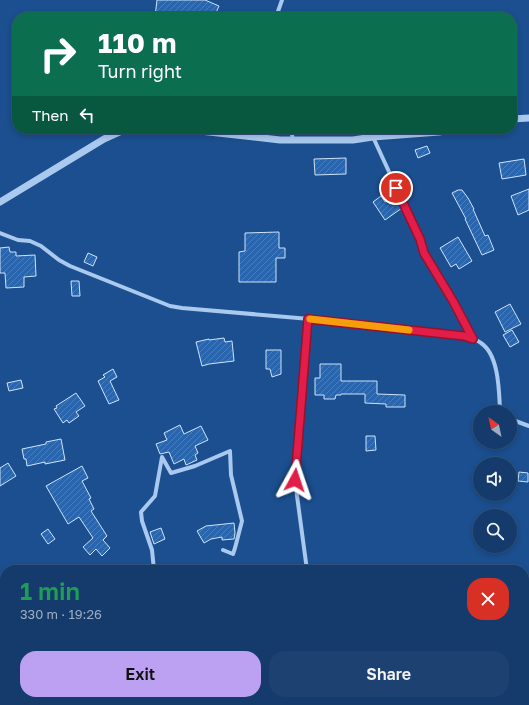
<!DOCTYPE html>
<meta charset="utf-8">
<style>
:root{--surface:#143b6b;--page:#1d4271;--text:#f1f3f6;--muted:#9dadc1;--line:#33557e;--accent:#bca0f2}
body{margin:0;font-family:"Golos Text",sans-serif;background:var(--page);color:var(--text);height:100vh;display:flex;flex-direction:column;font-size:15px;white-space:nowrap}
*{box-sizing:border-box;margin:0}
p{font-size:13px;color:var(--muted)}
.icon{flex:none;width:22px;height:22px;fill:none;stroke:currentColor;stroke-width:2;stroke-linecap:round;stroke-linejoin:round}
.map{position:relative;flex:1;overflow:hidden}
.drawer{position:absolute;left:0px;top:565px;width:529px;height:140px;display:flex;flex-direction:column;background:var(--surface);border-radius:16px 16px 0 0;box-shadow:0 2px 6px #0003,0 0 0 1px var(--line)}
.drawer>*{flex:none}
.hud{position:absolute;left:12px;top:12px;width:505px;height:122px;border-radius:16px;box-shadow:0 2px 6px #0003,0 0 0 1px var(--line);background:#0b6e4f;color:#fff;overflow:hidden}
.needle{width:26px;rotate:327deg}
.buttons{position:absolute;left:473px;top:405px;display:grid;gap:8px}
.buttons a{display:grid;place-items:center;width:44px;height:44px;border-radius:50%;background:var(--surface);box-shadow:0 2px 6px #0003,0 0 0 1px var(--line);font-size:20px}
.pin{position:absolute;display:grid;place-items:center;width:34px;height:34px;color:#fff;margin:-17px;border:2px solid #fff;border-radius:50%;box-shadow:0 1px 4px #0007}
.me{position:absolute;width:44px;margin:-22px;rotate:5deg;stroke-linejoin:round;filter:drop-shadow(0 0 3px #0008)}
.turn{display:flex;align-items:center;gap:14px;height:84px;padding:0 20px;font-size:18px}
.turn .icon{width:52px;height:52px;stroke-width:2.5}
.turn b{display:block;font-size:28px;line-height:34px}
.then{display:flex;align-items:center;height:38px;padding:0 20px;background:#0003;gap:8px;font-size:15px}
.round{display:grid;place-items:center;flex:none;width:42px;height:42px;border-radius:16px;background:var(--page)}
.overview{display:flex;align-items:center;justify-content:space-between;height:68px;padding:0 20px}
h1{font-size:24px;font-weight:600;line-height:30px;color:#1e9e55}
.cta{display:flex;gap:8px;margin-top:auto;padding:8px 20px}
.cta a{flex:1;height:46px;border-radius:16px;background:var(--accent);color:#111;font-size:16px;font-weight:600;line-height:46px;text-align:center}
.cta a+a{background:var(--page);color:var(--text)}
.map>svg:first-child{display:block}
.building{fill:url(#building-hatch);stroke:#cfe3fa}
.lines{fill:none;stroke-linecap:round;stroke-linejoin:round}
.minor{stroke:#a9c9ee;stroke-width:4}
.tertiary{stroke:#a9c9ee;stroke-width:7}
.route-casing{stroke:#92132f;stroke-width:10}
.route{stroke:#e11d48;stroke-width:7}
.slow{stroke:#f59e0b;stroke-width:7}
</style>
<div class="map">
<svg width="529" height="705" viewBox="0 0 529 705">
<defs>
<pattern id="building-hatch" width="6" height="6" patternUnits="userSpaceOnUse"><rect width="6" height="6" fill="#2a66ad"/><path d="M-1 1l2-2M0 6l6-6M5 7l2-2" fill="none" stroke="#4a7db9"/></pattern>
</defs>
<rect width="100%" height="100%" fill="#1b4f8f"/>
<path class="building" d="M 157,0 L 205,0 L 219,6 L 214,17 L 209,17 L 202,14 L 201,17 L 183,17 L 172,12 L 171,17 L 155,17 Z
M 427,146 L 430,153 L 418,158 L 415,150 Z
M 346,158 L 346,174 L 315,175 L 314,159 Z
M 524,159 L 526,175 L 502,179 L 499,163 Z
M 529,189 L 529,210 L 518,215 L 511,196 Z
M 458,190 L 462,190 L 468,198 L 474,209 L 473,209 L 485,236 L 488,235 L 494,250 L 482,255 L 465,219 L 466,219 L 452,193 Z
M 381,196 L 385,202 L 394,196 L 402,208 L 385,220 L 373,202 Z
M 279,232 L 279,248 L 285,248 L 285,258 L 276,258 L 276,282 L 239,282 L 239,252 L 245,251 L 245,233 Z
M 458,237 L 472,261 L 459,269 L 456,264 L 451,267 L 440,248 Z
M 9,247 L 10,252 L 16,252 L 16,256 L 35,255 L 36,276 L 24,277 L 24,287 L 6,288 L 5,273 L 0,273 L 0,248 Z
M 88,253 L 97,257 L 93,266 L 84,262 Z
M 71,281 L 79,281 L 80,296 L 72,296 Z
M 510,304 L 521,324 L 505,332 L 495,312 Z
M 512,330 L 519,342 L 510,347 L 503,335 Z
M 224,338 L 225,342 L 232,341 L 234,361 L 209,364 L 202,366 L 196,342 L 209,339 L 209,340 Z
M 266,350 L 281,350 L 281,374 L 272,377 L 270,369 L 266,369 Z
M 320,364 L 341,364 L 341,381 L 377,381 L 377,394 L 405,395 L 405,407 L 386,407 L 386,404 L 365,403 L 365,394 L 341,394 L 341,395 L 336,395 L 335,399 L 324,399 L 324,395 L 315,395 L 315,378 L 320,378 Z
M 113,369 L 117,377 L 110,381 L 119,400 L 109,404 L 98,381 L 105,377 L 103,375 Z
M 21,380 L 23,388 L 9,391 L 7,383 Z
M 76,393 L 85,406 L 76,412 L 79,416 L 69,423 L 67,420 L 63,423 L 54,409 L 57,408 L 56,406 Z
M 180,425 L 184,434 L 201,426 L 208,440 L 195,446 L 198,453 L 195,455 L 197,460 L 186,465 L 184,459 L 174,464 L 169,452 L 160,454 L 156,444 L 167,440 L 164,433 Z
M 366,436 L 375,436 L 376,450 L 366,451 Z
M 61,439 L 65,460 L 45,464 L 45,462 L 27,466 L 26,459 L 24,459 L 22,449 L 46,444 L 46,442 Z
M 8,463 L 16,476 L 0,486 L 0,468 Z
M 82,466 L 88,478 L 82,481 L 91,498 L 89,499 L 94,509 L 91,511 L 107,536 L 103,540 L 110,548 L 102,556 L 96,549 L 90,555 L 83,547 L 93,538 L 79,517 L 68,524 L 46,486 Z
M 519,472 L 528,473 L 528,482 L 518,481 Z
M 234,523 L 235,533 L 234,539 L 222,540 L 222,537 L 211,539 L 204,543 L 197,531 L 206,526 Z
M 161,528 L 165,539 L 154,544 L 150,532 Z
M 48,529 L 55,539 L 48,544 L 41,534 Z"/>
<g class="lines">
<path class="minor" d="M 276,17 L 282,0
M 291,129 L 293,140
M 373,137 L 420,239 L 424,253 L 428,262 L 453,301 L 473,339
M 0,233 L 18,240 L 30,241 L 41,246 L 59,260 L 70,266 L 170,306 L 182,308 L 333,321 L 464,336 C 469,338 476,339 481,343 C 499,355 499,391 500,410 L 501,412
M 510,419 L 529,426
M 154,570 L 152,550 L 142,521 L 141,512 L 155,496 L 162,457 L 171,473 L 195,466 L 230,451 L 231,475 L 242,521 L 235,548 L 233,554 L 223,550
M 307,570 L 295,481 L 309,319
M 524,648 L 529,649
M 18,705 L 26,700"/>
<path class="tertiary" d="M 512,119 L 529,118
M 182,129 L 280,140 L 353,140 L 373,137 L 439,132 L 456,129
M 0,202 L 104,139 L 126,129"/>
</g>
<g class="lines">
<defs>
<path id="route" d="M 295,480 L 308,319 L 464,336 L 473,339 L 453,301 L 424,253 L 420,239 L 396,188"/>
</defs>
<use href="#route" class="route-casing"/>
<use href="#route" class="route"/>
<path class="slow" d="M 310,319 L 409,330"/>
</g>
</svg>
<div class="buttons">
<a><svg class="needle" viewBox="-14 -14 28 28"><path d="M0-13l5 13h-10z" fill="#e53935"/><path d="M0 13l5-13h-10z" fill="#9dadc1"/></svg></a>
<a><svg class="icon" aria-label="sound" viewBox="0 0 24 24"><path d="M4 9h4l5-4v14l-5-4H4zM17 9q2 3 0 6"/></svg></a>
<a><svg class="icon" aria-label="search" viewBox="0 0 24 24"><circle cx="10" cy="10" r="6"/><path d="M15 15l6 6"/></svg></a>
</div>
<div class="pin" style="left:396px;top:188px;background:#d93025"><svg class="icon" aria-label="arrive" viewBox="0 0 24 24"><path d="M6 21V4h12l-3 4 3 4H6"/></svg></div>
<svg class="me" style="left:295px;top:480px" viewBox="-20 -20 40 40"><path d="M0-17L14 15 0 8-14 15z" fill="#e11d48" stroke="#fff" stroke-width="4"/></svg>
<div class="hud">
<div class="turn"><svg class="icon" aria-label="right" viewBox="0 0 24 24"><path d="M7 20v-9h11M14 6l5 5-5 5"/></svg><div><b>110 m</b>Turn right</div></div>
<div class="then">Then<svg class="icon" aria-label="left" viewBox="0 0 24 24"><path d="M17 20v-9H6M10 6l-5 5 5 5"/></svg></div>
</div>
<section class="drawer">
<div class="overview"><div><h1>1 min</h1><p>330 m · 19:26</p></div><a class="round" style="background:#d93025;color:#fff"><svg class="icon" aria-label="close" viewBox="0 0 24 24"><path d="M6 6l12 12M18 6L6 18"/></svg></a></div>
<div class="cta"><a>Exit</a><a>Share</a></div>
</section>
</div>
